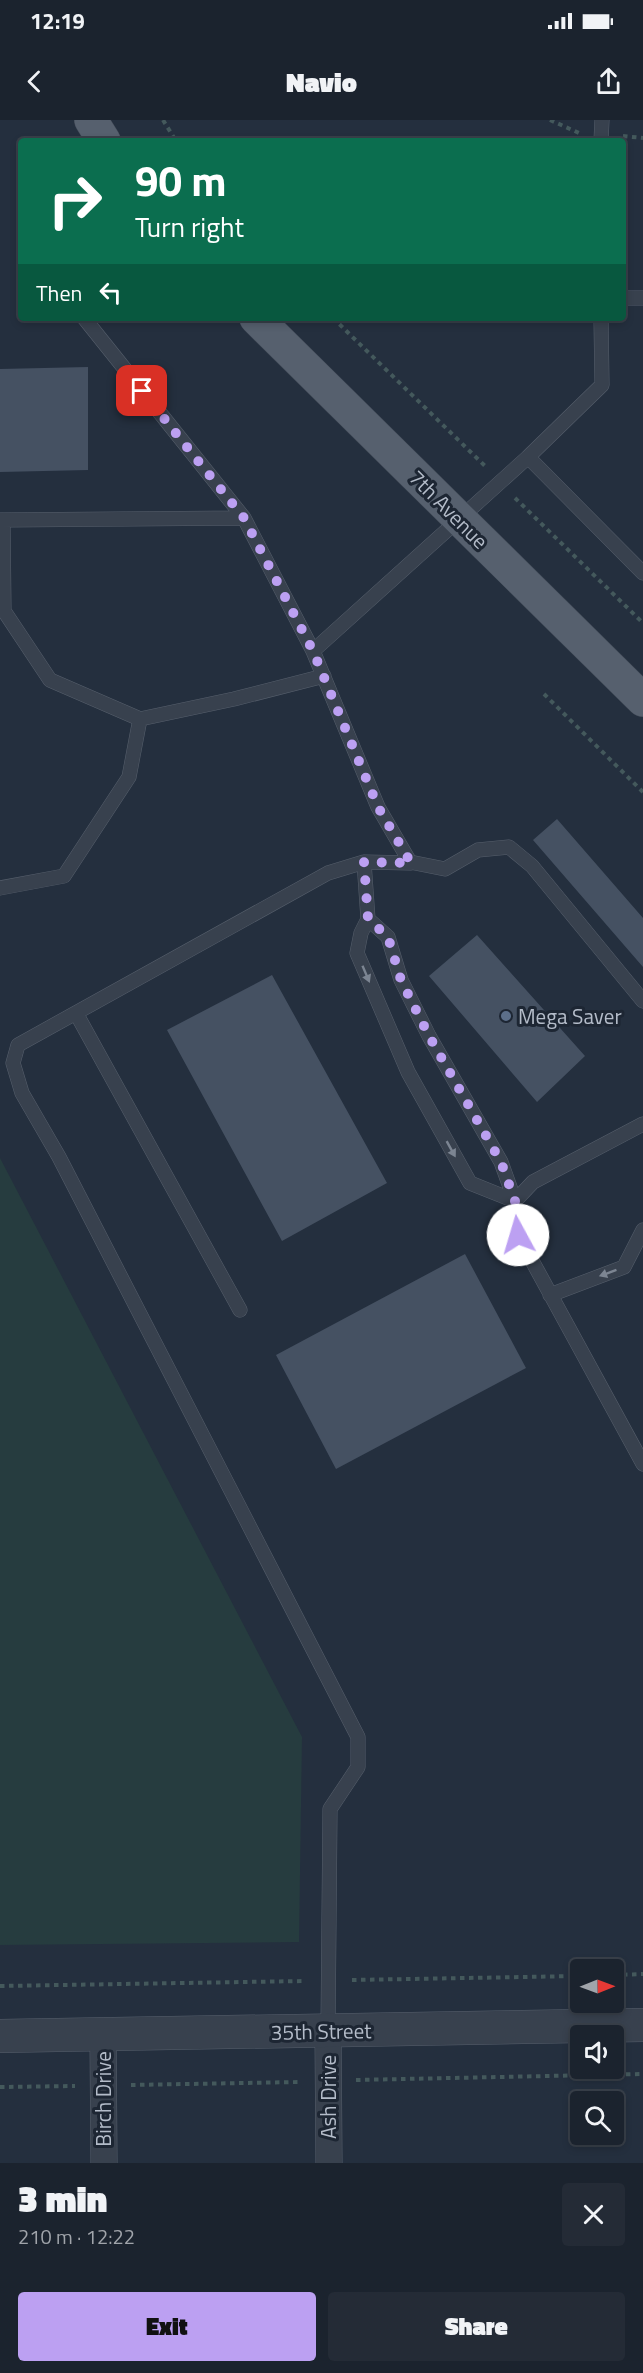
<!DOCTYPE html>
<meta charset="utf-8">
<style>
:root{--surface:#1b232e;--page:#242b36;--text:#f1f3f6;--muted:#a0a4aa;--line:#39404a;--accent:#bca0f2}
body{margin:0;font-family:"Titillium Web",sans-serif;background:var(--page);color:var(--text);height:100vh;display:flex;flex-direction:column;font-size:22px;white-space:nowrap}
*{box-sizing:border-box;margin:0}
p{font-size:20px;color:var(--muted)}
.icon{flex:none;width:33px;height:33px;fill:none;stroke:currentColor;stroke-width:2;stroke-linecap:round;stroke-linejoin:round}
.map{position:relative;height:2043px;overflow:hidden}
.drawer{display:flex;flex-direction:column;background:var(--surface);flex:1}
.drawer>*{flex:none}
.top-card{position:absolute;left:18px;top:18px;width:608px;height:183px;border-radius:6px;box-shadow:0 3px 9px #0003,0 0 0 2px var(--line);background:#0b6e4f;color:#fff;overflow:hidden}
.needle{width:39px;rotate:89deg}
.tools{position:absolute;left:570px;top:1839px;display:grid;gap:12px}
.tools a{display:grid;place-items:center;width:54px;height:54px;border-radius:6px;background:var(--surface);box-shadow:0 3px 9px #0003,0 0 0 2px var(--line);font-size:30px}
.pin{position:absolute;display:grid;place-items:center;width:51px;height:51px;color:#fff;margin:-26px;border-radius:12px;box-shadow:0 3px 9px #0006}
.me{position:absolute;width:66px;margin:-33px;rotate:354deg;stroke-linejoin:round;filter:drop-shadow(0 0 4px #0008)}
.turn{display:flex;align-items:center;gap:21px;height:126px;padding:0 18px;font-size:27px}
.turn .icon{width:78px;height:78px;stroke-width:2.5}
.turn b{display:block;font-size:42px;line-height:51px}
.then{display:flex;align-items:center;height:57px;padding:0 18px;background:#0003;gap:12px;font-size:22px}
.round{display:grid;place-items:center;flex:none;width:63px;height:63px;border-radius:6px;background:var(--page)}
.headline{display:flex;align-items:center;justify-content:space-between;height:102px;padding:0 18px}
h1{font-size:36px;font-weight:800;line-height:45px}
.primary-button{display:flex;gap:12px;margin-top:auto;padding:12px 18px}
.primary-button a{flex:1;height:69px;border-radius:6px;background:var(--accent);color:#111;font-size:24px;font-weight:800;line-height:69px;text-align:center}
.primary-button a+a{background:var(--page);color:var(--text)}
.status{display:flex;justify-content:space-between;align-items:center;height:42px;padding:0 30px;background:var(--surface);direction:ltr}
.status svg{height:16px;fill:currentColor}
header{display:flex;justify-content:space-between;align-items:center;height:78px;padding:0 18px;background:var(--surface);font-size:27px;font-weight:800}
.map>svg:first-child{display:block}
.green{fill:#263c3f}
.building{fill:#455162}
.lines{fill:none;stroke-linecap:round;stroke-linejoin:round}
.service-casing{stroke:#565f6c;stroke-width:15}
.minor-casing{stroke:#565f6c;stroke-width:27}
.tertiary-casing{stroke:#565f6c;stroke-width:34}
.primary-casing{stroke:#414a57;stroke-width:34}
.path{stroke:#44595c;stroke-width:4;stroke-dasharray:4.5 4.5;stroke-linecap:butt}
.service{stroke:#38414e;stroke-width:14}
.minor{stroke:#38414e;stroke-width:26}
.tertiary{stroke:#38414e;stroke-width:33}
.primary{stroke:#56606e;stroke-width:33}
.oneway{fill:#7c8592}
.route{stroke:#bca0f2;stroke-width:10;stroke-dasharray:0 18}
.service-dot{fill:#5c6f8a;stroke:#1d2633;stroke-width:2}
.labels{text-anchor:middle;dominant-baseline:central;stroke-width:6;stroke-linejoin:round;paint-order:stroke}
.street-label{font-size:21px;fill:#b4bcc9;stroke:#1d2633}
.poi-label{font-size:21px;fill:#b4bcc9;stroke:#1d2633;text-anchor:start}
</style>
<div class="status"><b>12:19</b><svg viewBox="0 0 49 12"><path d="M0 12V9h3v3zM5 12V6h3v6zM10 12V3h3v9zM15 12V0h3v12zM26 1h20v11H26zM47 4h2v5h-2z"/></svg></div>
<header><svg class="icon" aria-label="back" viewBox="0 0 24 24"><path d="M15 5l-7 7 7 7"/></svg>Navio<svg class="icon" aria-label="share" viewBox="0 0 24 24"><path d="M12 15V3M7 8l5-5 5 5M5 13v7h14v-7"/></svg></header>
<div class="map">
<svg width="643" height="2043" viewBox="0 0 643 2043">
<rect width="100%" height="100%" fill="#242f3e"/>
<path class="green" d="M 0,1038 L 302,1617 L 299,1822 L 0,1825 Z"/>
<path class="building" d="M 88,247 L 88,350 L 0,352 L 0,249 Z
M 557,699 L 643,798 L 643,847 L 533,720 Z
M 477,815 L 585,936 L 537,982 L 429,856 Z
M 272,855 L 387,1063 L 282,1121 L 167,910 Z
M 465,1134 L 526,1248 L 336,1349 L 276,1235 Z"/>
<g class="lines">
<defs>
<path id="service" d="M 601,21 L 602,0
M 622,178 L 643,178
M 84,198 L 244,398
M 528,337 L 602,265 L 601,198
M 0,400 L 244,398 L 313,531
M 3,400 L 4,491 L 50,560 L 140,599
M 643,453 L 528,337 L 313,531 L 378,687 L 410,742 L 445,749 L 478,730 L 509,727 L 532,746 L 643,881
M 364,742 L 368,799 L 361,813 L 357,833 L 408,952 L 470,1063 L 515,1081
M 0,768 L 64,756 L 129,657 L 140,599 L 234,579 L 324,556
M 368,799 L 388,817 L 401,860 L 429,916 L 501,1042 L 515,1081
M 76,893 L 240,1190
M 643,1004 L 533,1062 L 515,1081 L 518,1115 L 643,1344
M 550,1175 L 624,1147 L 643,1110
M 328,1910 L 330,1689 L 358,1647 L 358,1617 L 59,1037 L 22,973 L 13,943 L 18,925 L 328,753 L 364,742 L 411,743"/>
<path id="minor" d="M 328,1910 L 329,2043
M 103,1915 L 104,2043"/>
<path id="tertiary" d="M 0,1916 L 643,1905"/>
<path id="primary" d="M 91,0 L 104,21
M 256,198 L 643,580"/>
</defs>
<use href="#service" class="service-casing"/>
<use href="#minor" class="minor-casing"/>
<use href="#tertiary" class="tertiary-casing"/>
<use href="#primary" class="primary-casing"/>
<path class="path" d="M 163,0 L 176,21
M 550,0 L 579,13
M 623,16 L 643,18
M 333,198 L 485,346
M 515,378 L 643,503
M 544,574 L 643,672
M 614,1855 L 643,1854
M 352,1860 L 580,1856
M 0,1866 L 305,1861
M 356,1960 L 643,1954
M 131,1965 L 300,1962
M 0,1967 L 75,1966"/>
<use href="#service" class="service"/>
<use href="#minor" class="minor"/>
<use href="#tertiary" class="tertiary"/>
<use href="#primary" class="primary"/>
</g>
<defs><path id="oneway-solid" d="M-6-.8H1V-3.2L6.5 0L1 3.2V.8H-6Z" transform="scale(1.5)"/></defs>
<g class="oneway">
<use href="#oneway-solid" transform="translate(366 854) rotate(67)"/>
<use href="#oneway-solid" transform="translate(451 1029) rotate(61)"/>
<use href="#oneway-solid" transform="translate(608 1153) rotate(160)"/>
</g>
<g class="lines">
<path class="route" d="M 142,271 L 244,398 L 313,531 L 378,687 L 411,743 L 364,742 L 368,799 L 388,817 L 401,860 L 429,916 L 501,1042 L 515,1081 L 518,1115"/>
</g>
<circle class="service-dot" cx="506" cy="896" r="6"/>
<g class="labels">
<g class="street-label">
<text transform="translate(449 389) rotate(45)">7th Avenue</text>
<text transform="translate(321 1911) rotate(-1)">35th Street</text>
<text transform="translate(328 1977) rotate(-90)">Ash Drive</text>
<text transform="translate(103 1979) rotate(-90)">Birch Drive</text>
</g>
<g class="poi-label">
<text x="518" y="896">Mega Saver</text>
</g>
</g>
</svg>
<div class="tools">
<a><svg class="needle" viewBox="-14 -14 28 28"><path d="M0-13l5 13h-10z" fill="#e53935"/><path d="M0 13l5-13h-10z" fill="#a0a4aa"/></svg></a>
<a><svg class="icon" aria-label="sound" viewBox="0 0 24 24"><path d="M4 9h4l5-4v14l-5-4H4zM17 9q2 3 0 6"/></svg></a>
<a><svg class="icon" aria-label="search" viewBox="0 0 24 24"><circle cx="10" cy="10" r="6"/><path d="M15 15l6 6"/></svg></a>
</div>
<div class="pin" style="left:142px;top:271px;background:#d93025"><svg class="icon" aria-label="arrive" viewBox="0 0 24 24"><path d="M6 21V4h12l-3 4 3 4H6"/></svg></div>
<svg class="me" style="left:518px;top:1115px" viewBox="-20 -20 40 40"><circle r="19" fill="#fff"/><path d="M0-13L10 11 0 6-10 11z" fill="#bca0f2"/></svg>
<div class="top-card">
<div class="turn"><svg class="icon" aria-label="right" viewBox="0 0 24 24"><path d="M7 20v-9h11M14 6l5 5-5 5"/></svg><div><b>90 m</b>Turn right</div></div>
<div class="then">Then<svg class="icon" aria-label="left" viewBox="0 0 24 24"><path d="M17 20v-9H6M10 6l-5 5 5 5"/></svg></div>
</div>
</div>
<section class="drawer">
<div class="headline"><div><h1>3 min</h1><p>210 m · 12:22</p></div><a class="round"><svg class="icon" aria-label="close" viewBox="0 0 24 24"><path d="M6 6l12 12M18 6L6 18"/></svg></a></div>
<div class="primary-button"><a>Exit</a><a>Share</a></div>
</section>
